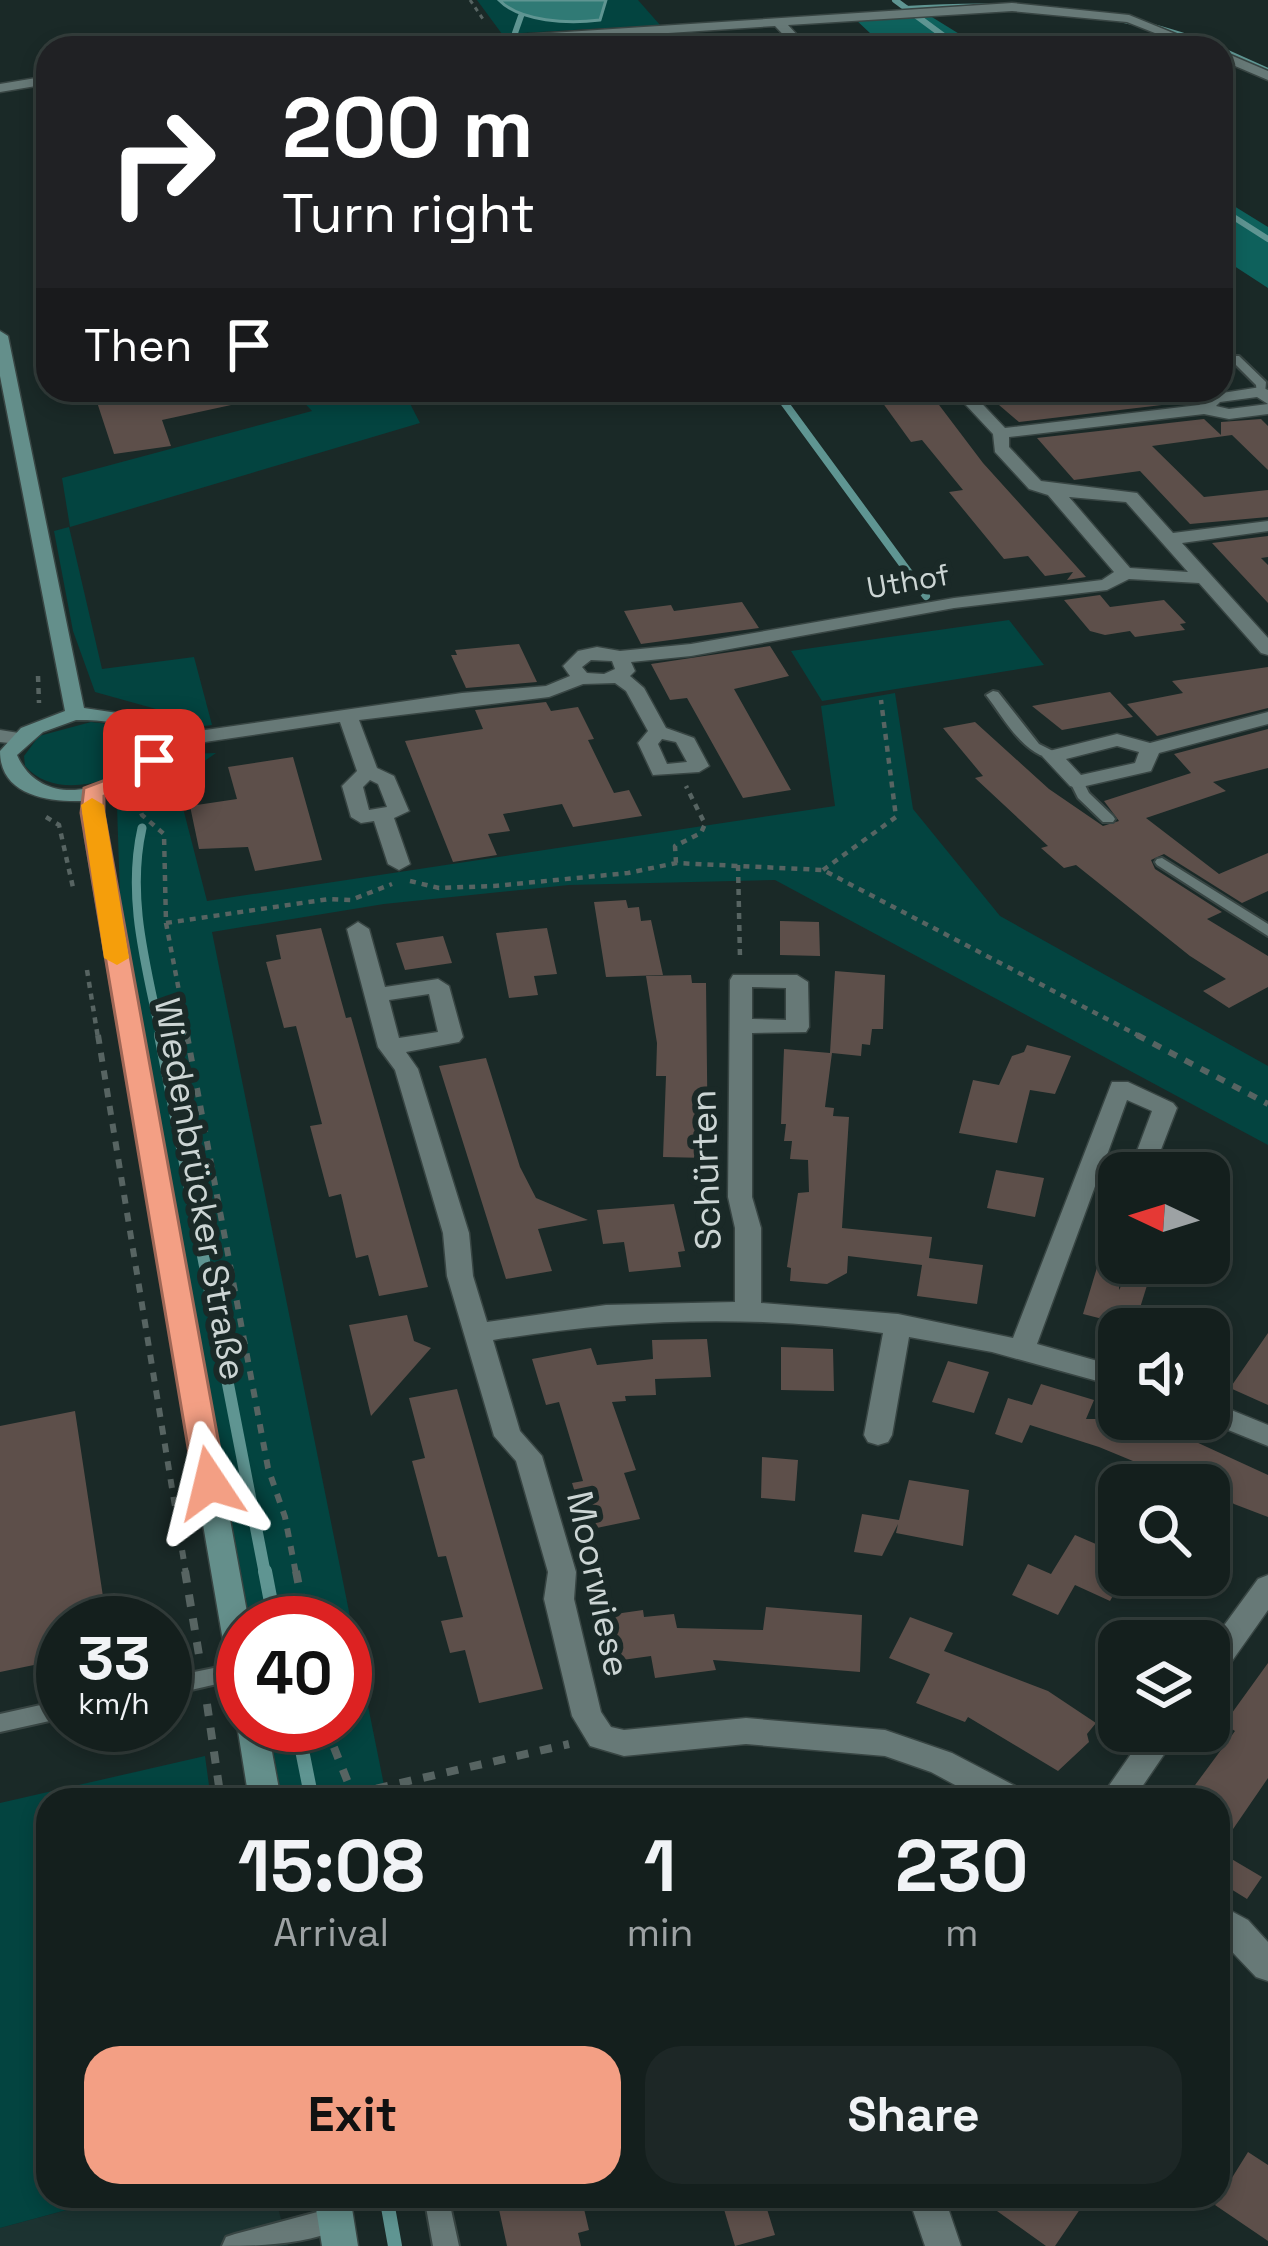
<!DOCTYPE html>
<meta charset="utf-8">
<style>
:root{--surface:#141f1d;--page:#1d2726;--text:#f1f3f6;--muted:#9da2a4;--line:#333d3b;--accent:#f39f84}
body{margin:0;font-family:"Space Grotesk",sans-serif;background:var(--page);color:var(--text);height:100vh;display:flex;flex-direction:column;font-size:45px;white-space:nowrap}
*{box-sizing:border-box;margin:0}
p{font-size:39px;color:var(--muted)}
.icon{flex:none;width:66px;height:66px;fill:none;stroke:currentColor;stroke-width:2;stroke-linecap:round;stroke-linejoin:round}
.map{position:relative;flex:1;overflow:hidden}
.sheet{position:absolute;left:36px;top:1788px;width:1194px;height:420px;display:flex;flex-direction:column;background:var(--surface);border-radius:36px;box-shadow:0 6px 18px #0003,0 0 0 3px var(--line)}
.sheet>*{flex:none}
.guide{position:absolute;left:36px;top:36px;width:1197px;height:366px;border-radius:36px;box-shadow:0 6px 18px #0003,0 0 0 3px var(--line);background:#202124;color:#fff;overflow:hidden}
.needle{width:78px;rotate:274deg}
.controls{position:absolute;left:1098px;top:1152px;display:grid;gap:24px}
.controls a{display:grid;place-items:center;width:132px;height:132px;border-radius:24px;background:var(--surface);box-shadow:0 6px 18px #0003,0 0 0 3px var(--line);font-size:60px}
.speed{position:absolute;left:36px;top:1596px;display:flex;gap:24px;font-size:60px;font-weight:700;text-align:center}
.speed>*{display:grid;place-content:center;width:156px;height:156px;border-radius:50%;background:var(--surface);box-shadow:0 6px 18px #0003,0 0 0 3px var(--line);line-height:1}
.speed small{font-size:30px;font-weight:400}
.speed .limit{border:18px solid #d22;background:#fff;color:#111}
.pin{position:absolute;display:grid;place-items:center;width:102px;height:102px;color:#fff;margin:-51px;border-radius:24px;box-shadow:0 6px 18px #0006}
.me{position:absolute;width:132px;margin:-66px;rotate:350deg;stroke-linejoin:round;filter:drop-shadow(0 0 9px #0008)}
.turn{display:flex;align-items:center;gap:42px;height:252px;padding:0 48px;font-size:54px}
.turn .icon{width:156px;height:156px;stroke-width:2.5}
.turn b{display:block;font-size:84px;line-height:102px}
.then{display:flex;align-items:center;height:114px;padding:0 48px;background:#0003;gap:24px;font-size:45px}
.eta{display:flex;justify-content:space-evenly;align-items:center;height:204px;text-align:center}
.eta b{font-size:72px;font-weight:800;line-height:84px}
.action{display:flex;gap:24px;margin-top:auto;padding:24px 48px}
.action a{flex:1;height:138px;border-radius:36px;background:var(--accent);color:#111;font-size:48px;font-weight:800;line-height:138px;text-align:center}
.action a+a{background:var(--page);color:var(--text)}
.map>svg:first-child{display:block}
.built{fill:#1c3331}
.green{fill:#034440}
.forest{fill:#0e615c}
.water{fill:#307a75;stroke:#5f9592;stroke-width:3}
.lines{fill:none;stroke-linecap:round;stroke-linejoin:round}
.stream-far4{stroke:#5f9592;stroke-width:6}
.stream-far3{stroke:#5f9592;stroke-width:8}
.stream-far2{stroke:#5f9592;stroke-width:9}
.stream-far1{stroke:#5f9592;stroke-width:12}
.stream{stroke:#5f9592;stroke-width:14}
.building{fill:#5d4f4a}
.lane-casing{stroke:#384543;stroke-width:4}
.street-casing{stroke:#384543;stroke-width:3}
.secondary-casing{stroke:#384543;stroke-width:3}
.path-far3{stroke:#576462;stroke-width:3;stroke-dasharray:4.5 4.5;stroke-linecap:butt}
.path-far2{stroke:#576462;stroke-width:4.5;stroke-dasharray:6 6;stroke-linecap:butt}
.path-far1{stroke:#576462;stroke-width:6;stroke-dasharray:9 9;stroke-linecap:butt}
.path{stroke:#576462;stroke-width:8;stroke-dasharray:12 12;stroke-linecap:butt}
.lane{fill:#677977;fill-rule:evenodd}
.street{fill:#677977;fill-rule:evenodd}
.secondary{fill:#648f8b;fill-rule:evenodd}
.route{fill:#f39f84;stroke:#9e6756;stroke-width:3}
.slow{fill:#f59e0b}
.labels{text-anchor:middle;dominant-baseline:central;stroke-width:12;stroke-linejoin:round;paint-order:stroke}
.far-street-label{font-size:30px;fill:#ccd5d4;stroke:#1a2927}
.street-label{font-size:36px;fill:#ccd5d4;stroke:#1a2927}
</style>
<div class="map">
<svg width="1268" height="2246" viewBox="0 0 1268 2246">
<rect width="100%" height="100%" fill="#1a2927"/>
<path class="built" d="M 118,2196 L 275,2196 L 288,2246 L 0,2246 L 0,2228 Z"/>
<path class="green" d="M 477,0 L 638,0 L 660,25 L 502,34 Z
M 292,390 L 403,390 L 420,423 L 70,527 L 62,478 L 312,411 Z
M 69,527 L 102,669 L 194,657 L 212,725 L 196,727 L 192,719 L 95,692 L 73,631 L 54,531 Z
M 1009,620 L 1044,665 L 822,701 L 791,651 Z
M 895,693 L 913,809 L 1000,916 L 1268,1066 L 1268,1145 L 775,880 L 569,885 L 384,904 L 212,932 L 387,1800 L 282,1800 L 268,1725 L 345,1725 L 345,1623 L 249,1623 L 120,897 L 117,806 L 167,763 L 186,754 L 216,753 L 176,781 L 207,901 L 835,806 L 821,706 Z
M 91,722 C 111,724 129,726 141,744 L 133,765 C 104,786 52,797 25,766 L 24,756 L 39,736 Z
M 205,1756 L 211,1800 L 48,1800 L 48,2196 L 118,2196 L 0,2228 L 0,1803 Z"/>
<path class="forest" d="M 927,14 L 982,48 L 886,48 L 855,19 Z
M 1221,198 L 1268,227 L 1268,288 L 1225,260 Z"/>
<path class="water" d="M 499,0 L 606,0 L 600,20 C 569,24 520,22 499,0 Z"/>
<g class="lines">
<path class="stream-far4" d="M 895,0 L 960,48
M 905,9 C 1015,2 1114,7 1217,48
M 521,16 L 515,33 L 524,48
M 1221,50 L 1268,71
M 1221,209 L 1268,239"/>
<path class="stream-far3" d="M 775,390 L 926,596"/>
<path class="stream-far2" d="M 142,828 C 126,899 147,968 161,1038"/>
<path class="stream-far1" d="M 160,1035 L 265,1574"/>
<path class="stream" d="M 265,1571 L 275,1623
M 297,1725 L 312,1800
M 386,2196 L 395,2246"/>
</g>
<path class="building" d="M 93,390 L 244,390 L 245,402 L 162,420 L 171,446 L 114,454 Z
M 1044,390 L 1175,390 L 1187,402 L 1019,422 L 999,405 L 1015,403 L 1007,395 Z
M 905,391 L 909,396 L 930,393 L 983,463 L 1086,577 L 1067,580 L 1073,572 L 1045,576 L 1028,556 L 1004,559 L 949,492 L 963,490 L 922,440 L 911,442 L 877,395 Z
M 1204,419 L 1221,435 L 1221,422 L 1261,419 L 1268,426 L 1268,470 L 1232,435 L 1152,446 L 1204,497 L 1268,490 L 1268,517 L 1190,524 L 1140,471 L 1074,480 L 1037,438 Z
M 1268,536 L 1268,557 L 1261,558 L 1268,565 L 1268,603 L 1212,543 Z
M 1100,595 L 1110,607 L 1164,600 L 1186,623 L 1180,624 L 1185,630 L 1135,637 L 1130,631 L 1105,635 L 1090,631 L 1064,600 Z
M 742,602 L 759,628 L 641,644 L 624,611 L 671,605 L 674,611 Z
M 519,644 L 537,682 L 466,688 L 451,655 L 457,655 L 455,650 Z
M 770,646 L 789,676 L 734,689 L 791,790 L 743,798 L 687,698 L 670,700 L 651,664 Z
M 1268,667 L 1268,708 L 1157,736 L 1127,704 L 1183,693 L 1172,681 Z
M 1110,692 L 1133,717 L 1062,730 L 1032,706 Z
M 546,702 L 551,711 L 578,707 L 594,739 L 588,740 L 614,793 L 629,790 L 642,816 L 573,827 L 562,804 L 503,814 L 510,831 L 488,834 L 497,855 L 453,862 L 405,741 L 483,729 L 475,710 Z
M 975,722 L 1049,789 L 1103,826 L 1119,821 L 1104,801 L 1191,773 L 1174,754 L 1268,729 L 1268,768 L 1213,782 L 1226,791 L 1146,818 L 1219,874 L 1268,853 L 1268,891 L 1242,903 L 1164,854 L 1151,860 L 1155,869 L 1222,912 L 1207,919 L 1268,956 L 1268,987 L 1229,1008 L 1203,991 L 1226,979 L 1190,956 L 1076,865 L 1064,868 L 1041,848 L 1048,846 L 975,778 L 983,776 L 943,728 Z
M 293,757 L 322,860 L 255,871 L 248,847 L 199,849 L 190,806 L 237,799 L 228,767 Z
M 626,900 L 628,908 L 639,907 L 641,921 L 651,920 L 663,975 L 606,977 L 594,902 Z
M 780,921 L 819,922 L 820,956 L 780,955 Z
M 321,928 L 346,1018 L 351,1017 L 428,1287 L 379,1296 L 368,1255 L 356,1258 L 341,1194 L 329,1197 L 310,1126 L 322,1124 L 296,1026 L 284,1028 L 266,962 L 281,959 L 276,935 Z
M 547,928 L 557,974 L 534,976 L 538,995 L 509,998 L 496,933 Z
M 443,936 L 452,963 L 405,970 L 396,943 Z
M 835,971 L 885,975 L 883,1029 L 872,1029 L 870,1045 L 862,1044 L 861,1056 L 832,1053 L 825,1107 L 834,1108 L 833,1116 L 849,1117 L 842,1228 L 932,1237 L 929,1258 L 983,1265 L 977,1304 L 917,1296 L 922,1265 L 848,1256 L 847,1273 L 827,1284 L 790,1281 L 791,1268 L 787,1267 L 798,1193 L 809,1192 L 808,1160 L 790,1159 L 792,1141 L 784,1141 L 786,1124 L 781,1124 L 784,1049 L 830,1053 Z
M 691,975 L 692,983 L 706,983 L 708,1158 L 663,1157 L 666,1076 L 656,1076 L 657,1043 L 646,976 Z
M 1027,1045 L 1071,1056 L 1055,1094 L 1030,1090 L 1017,1143 L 959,1133 L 973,1080 L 999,1085 L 1012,1056 L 1024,1052 Z
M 486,1058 L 520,1167 L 536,1198 L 588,1220 L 538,1229 L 552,1271 L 506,1279 L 439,1066 Z
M 996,1170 L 1044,1178 L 1035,1217 L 987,1208 Z
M 674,1204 L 685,1251 L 678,1252 L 681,1267 L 629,1272 L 624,1242 L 603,1244 L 597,1210 Z
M 1114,1211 L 1119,1211 L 1119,1290 L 1133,1263 L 1154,1263 L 1134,1327 L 1083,1314 Z
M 407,1315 L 414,1341 L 431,1348 L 371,1416 L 349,1325 Z
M 1268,1333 L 1268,1405 L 1230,1388 Z
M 707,1339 L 711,1377 L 655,1379 L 656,1395 L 625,1396 L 626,1401 L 612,1402 L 636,1470 L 624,1473 L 640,1519 L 587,1530 L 572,1483 L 583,1481 L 559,1402 L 546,1405 L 532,1359 L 591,1348 L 597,1365 L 653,1359 L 652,1340 Z
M 781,1347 L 833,1349 L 834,1391 L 781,1390 Z
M 948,1361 L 989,1372 L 974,1413 L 932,1402 Z
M 1041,1384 L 1094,1400 L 1086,1419 L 1146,1419 L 1268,1475 L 1268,1517 L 1234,1504 L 1209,1485 L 1191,1485 L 1099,1447 L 1030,1425 L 1022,1443 L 995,1434 L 1008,1398 L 1032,1405 Z
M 457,1389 L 543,1689 L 479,1703 L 465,1650 L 450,1653 L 441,1621 L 463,1617 L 446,1556 L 438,1557 L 412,1461 L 425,1458 L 409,1398 Z
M 75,1411 L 107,1623 L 63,1623 L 63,1659 L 0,1672 L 0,1426 Z
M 762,1457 L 798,1460 L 795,1501 L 761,1498 Z
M 909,1480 L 969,1490 L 963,1546 L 896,1533 L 898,1524 L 882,1556 L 854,1552 L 862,1514 L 899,1520 Z
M 1075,1535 L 1119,1554 L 1119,1585 L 1110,1601 L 1075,1585 L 1058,1615 L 1012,1595 L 1028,1564 L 1051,1574 Z
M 766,1607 L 862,1615 L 860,1672 L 713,1660 L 716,1670 L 655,1678 L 651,1656 L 615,1661 L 601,1616 L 643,1610 L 644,1617 L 674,1614 L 677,1628 L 763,1630 Z
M 910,1617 L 953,1633 L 944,1651 L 1048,1691 L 1096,1723 L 1087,1734 L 1089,1742 L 1058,1771 L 968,1717 L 965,1722 L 916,1703 L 930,1674 L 889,1658 Z
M 1268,1663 L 1268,1778 L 1218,1851 L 1262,1877 L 1247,1899 L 1218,1881 L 1218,1800 L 1184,1800 L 1235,1731 L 1224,1724 Z
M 1248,2152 L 1268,2165 L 1268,2241 L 1215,2205 Z
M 496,2196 L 581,2196 L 589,2230 L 578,2233 L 581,2246 L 507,2246 Z
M 720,2196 L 763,2196 L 775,2235 L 735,2246 Z
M 976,2196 L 1089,2196 L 1055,2246 L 1046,2246 Z"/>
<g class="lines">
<defs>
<path id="lane" d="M 1231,356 L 1239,356 L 1266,382 L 1265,394 L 1257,394 L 1256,385 L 1231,360 Z
M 993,691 L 998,692 L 1039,744 L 1057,753 L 1057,759 C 1025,759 1004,718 986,695 Z
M 1077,778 L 1082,779 L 1089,793 L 1113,816 L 1115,819 L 1113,822 L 1103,822 L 1078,798 L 1070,782 Z
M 1162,858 L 1268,924 L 1268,936 L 1157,865 L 1155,862 L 1157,859 Z
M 243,1662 L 243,1678 L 165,1696 L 165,1678 Z
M 63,1700 L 63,1718 L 0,1732 L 0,1714 Z
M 424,2196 L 448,2196 L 459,2246 L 433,2246 Z
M 336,2207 L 345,2210 L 348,2219 L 345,2228 C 303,2244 267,2246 222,2246 L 226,2237 L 235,2234 Z"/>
<path id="street" d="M 1012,3 L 1129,15 L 1210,48 L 1193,48 L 1127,22 L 1012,11 L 788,25 L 809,48 L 796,48 L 775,26 L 438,48 L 376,48 L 382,44 Z
M 1221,51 L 1268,71 L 1268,80 L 1221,60 Z
M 48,76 L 48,84 L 0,92 L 0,84 Z
M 1261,387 L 1268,390 L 1268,404 L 1257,397 L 1220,402 L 1216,406 L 1229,409 L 1268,404 L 1268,414 L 1229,419 L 1204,414 L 1009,437 L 1009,447 L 1041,481 L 1137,493 L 1173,533 L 1268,521 L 1268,531 L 1182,543 L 1268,638 L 1268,655 L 1261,653 L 1199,583 L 1129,579 L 1107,590 L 954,608 L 691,656 L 631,662 L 635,671 L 630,676 L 644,688 L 666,728 L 694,738 L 709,766 L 699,772 L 653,775 L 638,743 L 648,731 L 626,691 L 615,683 L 583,684 L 549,697 L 359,720 L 377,768 L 394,776 L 409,811 L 394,818 L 410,864 L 399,870 L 388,864 L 374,821 L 361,823 L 351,817 L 342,786 L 357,771 L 340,722 L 157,749 L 147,743 L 157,737 L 462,693 L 546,686 L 570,676 L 563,666 L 578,651 L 597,647 L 620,651 L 691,644 L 954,598 L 1102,580 L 1114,572 L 1048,495 L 1029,489 L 995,452 L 993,434 L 952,390 L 969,390 L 1005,428 L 1199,405 L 1209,395 ZM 1069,497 L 1126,502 L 1188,572 L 1130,568 ZM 591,660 L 612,661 L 615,669 L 604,674 L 587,673 L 582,667 ZM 662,739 L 676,742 L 687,762 L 667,764 L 658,744 ZM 370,780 L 378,784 L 387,807 L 369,810 L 363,787 Z
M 1268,712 L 1268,724 L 1159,753 L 1151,771 L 1077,788 L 1070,786 L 1042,756 L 1045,752 L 1117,734 L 1150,743 ZM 1117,746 L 1139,752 L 1135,763 L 1081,775 L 1066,759 Z
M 0,730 L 25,734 L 28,738 L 18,744 L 0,742 Z
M 358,922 L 369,929 L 385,987 L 438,979 L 449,986 L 463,1037 L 459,1042 L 406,1052 L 418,1069 L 469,1233 L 473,1276 L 487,1322 L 606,1305 L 735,1302 L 735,1228 L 728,1197 L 730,980 L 733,975 L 797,975 L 808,982 L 809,1027 L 806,1032 L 752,1033 L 752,1197 L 761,1228 L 761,1303 L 898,1314 L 1013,1338 L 1112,1082 L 1128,1082 L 1173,1103 L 1177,1108 L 1152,1173 L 1101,1170 L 1037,1344 L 1119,1367 L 1119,1387 L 992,1352 L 909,1337 L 892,1435 L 888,1442 L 878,1445 L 868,1442 L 864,1435 L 883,1333 C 752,1314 622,1319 493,1340 L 520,1431 L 542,1456 L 576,1572 L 574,1599 L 601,1712 L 611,1727 L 624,1730 L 746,1718 L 885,1730 L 952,1753 L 1023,1790 L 1028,1800 L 983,1800 L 931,1772 L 885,1756 L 746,1744 L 624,1756 L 590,1746 L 572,1716 L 544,1599 L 548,1572 L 516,1461 L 494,1436 L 447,1276 L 443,1233 L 395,1070 L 378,1047 L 347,929 ZM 752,987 L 786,988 L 786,1020 L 752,1019 ZM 429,994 L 438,1032 L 399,1038 L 389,1000 ZM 1127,1100 L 1152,1111 L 1134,1159 L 1107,1155 Z
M 1209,1401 L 1268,1425 L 1268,1446 L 1201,1419 L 1209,1419 Z
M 1268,1575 L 1268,1610 L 1220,1678 L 1209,1681 L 1209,1646 L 1258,1579 Z
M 1147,1731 L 1180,1731 L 1133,1800 L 1099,1800 Z
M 1218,1904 L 1248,1920 L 1268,1942 L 1268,1981 L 1256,1977 L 1218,1937 Z
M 908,2196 L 944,2196 L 961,2246 L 925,2246 Z"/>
<path id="secondary" d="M 0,331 L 8,336 L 84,708 L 138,716 L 167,743 C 153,772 134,789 102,796 L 105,837 L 249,1623 L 243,1623 L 243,1682 L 232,1679 L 228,1670 L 85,837 L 82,801 C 47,802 0,795 0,751 L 21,728 L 65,711 L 0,376 ZM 76,720 C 105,720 126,721 147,743 C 123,792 42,813 17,755 L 43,732 Z
M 243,1715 L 243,1725 L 267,1725 L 281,1800 L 249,1800 L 237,1725 Z
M 314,2196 L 350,2196 L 358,2246 L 322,2246 Z"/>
</defs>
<use href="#lane" class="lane-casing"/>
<use href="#street" class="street-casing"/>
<use href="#secondary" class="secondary-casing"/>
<path class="path-far3" d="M 470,0 L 485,22"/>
<path class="path-far2" d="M 38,676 L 39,703
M 137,802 L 142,815 L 164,834 L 166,923 L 188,1038
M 46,817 L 59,825 L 74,892
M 676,863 L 675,846 L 701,833 L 705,824 L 686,786
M 738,865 L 740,958
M 823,870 L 896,817 L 881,700
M 410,881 L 439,888 L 494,886 L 628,873 L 676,863 L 823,870 L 1143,1038
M 166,923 L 329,899 L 351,900 L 392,884
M 87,970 L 98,1038"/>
<path class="path-far1" d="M 98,1035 L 186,1574
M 187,1035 L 268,1468 L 285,1517 L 296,1574
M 1137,1035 L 1268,1104"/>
<path class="path" d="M 185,1571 L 199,1655
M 296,1571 L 306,1623
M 207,1704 L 221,1800
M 325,1725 L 355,1800
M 353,1794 L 569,1744"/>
<use href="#lane" class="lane"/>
<use href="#street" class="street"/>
<use href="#secondary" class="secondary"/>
</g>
<path class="route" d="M 154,753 L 162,755 L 162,765 L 144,782 L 104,796 L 104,813 L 226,1483 L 221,1492 L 199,1492 L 194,1483 L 81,813 L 84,788 L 127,772 Z"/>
<path class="slow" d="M 92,798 L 104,805 L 129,958 L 117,965 L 104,958 L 81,805 Z"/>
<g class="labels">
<g class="far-street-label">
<text transform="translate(908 581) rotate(-10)">Uthof</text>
</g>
<g class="street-label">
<text transform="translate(706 1170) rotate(-92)">Schürten</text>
<text transform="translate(200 1189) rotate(80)">Wiedenbrücker Straße</text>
<text transform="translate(598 1584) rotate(78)">Moorwiese</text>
</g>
</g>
</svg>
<div class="controls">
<a><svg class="needle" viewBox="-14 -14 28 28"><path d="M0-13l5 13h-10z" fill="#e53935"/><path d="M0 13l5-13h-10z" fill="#9da2a4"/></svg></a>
<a><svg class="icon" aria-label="sound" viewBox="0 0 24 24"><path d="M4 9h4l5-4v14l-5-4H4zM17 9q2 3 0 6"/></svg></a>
<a><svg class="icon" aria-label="search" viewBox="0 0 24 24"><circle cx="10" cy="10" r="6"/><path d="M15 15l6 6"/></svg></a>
<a><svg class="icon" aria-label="layers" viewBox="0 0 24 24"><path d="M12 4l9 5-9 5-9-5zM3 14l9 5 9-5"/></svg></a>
</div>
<div class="speed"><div>33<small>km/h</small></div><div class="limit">40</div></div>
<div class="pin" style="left:154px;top:760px;background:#d93025"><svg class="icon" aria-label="arrive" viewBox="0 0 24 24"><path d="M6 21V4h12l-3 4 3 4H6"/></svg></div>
<svg class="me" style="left:210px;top:1483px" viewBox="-20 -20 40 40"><path d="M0-17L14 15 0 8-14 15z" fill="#f39f84" stroke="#fff" stroke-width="4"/></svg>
<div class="guide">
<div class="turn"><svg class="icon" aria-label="right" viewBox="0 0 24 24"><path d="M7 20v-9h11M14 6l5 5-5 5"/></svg><div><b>200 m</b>Turn right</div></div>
<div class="then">Then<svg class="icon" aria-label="arrive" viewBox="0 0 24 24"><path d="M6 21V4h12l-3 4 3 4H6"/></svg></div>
</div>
<section class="sheet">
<div class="eta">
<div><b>15:08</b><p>Arrival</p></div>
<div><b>1</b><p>min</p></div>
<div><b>230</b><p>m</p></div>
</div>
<div class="action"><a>Exit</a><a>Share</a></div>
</section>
</div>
